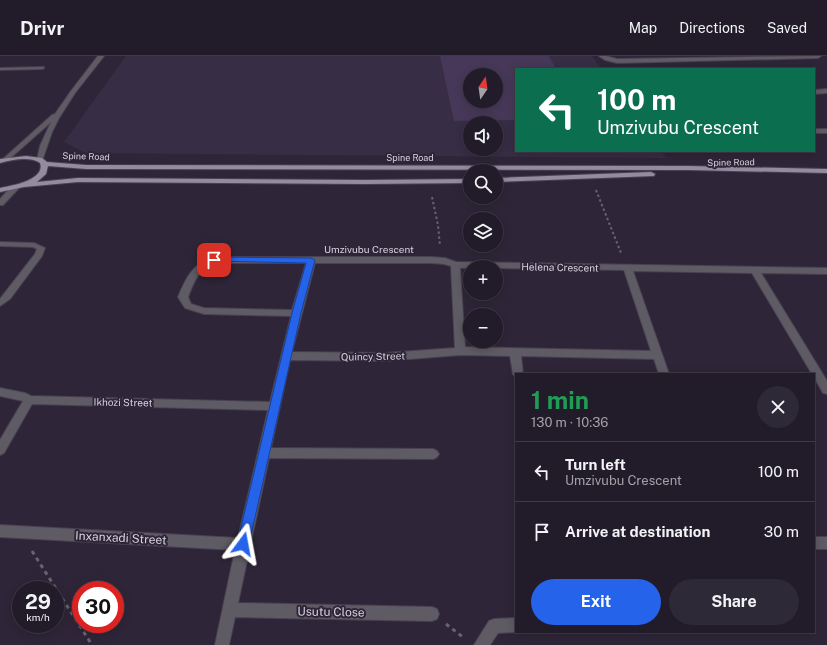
<!DOCTYPE html>
<meta charset="utf-8">
<style>
:root{--surface:#221c2a;--page:#2e2936;--text:#f1f3f6;--muted:#a2a1a8;--line:#3f3a47;--accent:#2563eb}
body{margin:0;font-family:"Public Sans",sans-serif;background:var(--page);color:var(--text);height:100vh;display:flex;flex-direction:column;font-size:15px;white-space:nowrap}
*{box-sizing:border-box;margin:0}
p{font-size:13px;color:var(--muted)}
.icon{flex:none;width:22px;height:22px;fill:none;stroke:currentColor;stroke-width:2;stroke-linecap:round;stroke-linejoin:round}
.map{position:relative;flex:1;overflow:hidden}
.side{position:absolute;left:515px;top:317px;width:300px;height:260px;display:flex;flex-direction:column;background:var(--surface);border-radius:0px;box-shadow:0 2px 10px #0003,0 0 0 1px var(--line)}
.side>*{flex:none}
.guide{position:absolute;left:515px;top:12px;width:300px;height:84px;border-radius:0px;box-shadow:0 2px 10px #0003,0 0 0 1px var(--line);background:#0b6e4f;color:#fff;overflow:hidden}
.needle{width:26px;rotate:13deg}
.controls{position:absolute;left:463px;top:12px;display:grid;gap:8px}
.controls a{display:grid;place-items:center;width:40px;height:40px;border-radius:50%;background:var(--surface);box-shadow:0 2px 10px #0003,0 0 0 1px var(--line);font-size:20px}
.speed{position:absolute;left:12px;top:525px;display:flex;gap:8px;font-size:20px;font-weight:700;text-align:center}
.speed>*{display:grid;place-content:center;width:52px;height:52px;border-radius:50%;background:var(--surface);box-shadow:0 2px 10px #0003,0 0 0 1px var(--line);line-height:1}
.speed small{font-size:10px;font-weight:400}
.speed .limit{border:6px solid #d22;background:#fff;color:#111}
.pin{position:absolute;display:grid;place-items:center;width:34px;height:34px;color:#fff;margin:-17px;border-radius:8px;box-shadow:0 2px 6px #0006}
.me{position:absolute;width:44px;margin:-22px;rotate:13deg;stroke-linejoin:round;filter:drop-shadow(0 0 3px #0008)}
.turn{display:flex;align-items:center;gap:14px;height:84px;padding:0 16px;font-size:18px}
.turn .icon{width:52px;height:52px;stroke-width:2.5}
.turn b{display:block;font-size:28px;line-height:34px}
.round{display:grid;place-items:center;flex:none;width:42px;height:42px;border-radius:21px;background:var(--page)}
.overview{display:flex;align-items:center;justify-content:space-between;height:68px;padding:0 16px}
h1{font-size:24px;font-weight:700;line-height:30px;color:#1e9e55}
.cta{display:flex;gap:8px;margin-top:auto;padding:8px 16px}
.cta a{flex:1;height:46px;border-radius:24px;background:var(--accent);color:#fff;font-size:16px;font-weight:700;line-height:46px;text-align:center}
.cta a+a{background:var(--page);color:var(--text)}
ul{padding:0;list-style:none}
li{display:flex;align-items:center;gap:12px;height:60px;padding:0 16px;border-top:1px solid var(--line)}
li div{flex:1}
li b{display:block;font-size:15px}
li em{font-style:normal}
header{display:flex;align-items:center;gap:24px;box-sizing:border-box;height:56px;padding:0 20px;background:var(--surface);border-bottom:1px solid var(--line)}
header strong{font-size:19px}
nav{display:flex;gap:22px;margin-inline-start:auto;font-size:14px}
.map>svg:first-child{display:block}
.built{fill:#372d45;fill-rule:evenodd}
.green{fill:#473859;fill-rule:evenodd}
.lines{fill:none;stroke-linecap:round;stroke-linejoin:round}
.service-casing{stroke:#494152;stroke-width:2}
.minor-casing{stroke:#494152;stroke-width:2}
.tertiary-casing{stroke:#494152;stroke-width:2}
.primary-casing{stroke:#494152;stroke-width:2}
.path-far1{stroke:#696272;stroke-width:2;stroke-dasharray:2.5 2.5;stroke-linecap:butt}
.path{stroke:#696272;stroke-width:3;stroke-dasharray:4 4;stroke-linecap:butt}
.service{fill:#5f5b64;fill-rule:evenodd}
.minor{fill:#5f5b64;fill-rule:evenodd}
.tertiary{fill:#5f5b64;fill-rule:evenodd}
.primary{fill:#938b9e;fill-rule:evenodd}
.route{fill:#2563eb;stroke:#184099}
.labels{text-anchor:middle;dominant-baseline:central;stroke-width:4;stroke-linejoin:round;paint-order:stroke}
.far-street-label{font-size:9px;fill:#d6d1dd;stroke:#2e2638}
.street-label{font-size:10px;fill:#d6d1dd;stroke:#2e2638}
.near-street-label{font-size:12px;fill:#d6d1dd;stroke:#2e2638}
</style>
<header>
<strong>Drivr</strong>
<nav><a>Map</a><a>Directions</a><a>Saved</a></nav>
</header>
<div class="map">
<svg width="827" height="589" viewBox="0 0 827 589">
<rect width="100%" height="100%" fill="#2e2638"/>
<path class="built" d="M 126,0 L 592,0 L 601,13 L 516,13 L 516,95 L 661,95 L 666,102 L 86,97 L 64,86 ZM 470,19 L 496,19 L 496,45 L 470,45 ZM 470,67 L 496,67 L 496,93 L 470,93 Z"/>
<path class="green" d="M 440,0 L 549,0 L 556,13 L 516,13 L 516,64 L 454,65 ZM 470,19 L 496,19 L 496,45 L 470,45 Z"/>
<g class="lines">
<defs>
<path id="service" d="M 44,11 L 44,12 L 42,13 L 0,14 L 0,12 Z
M 0,186 L 34,187 L 45,192 L 42,200 L 10,243 L 0,250 L 0,243 L 35,198 L 37,193 L 33,191 L 0,190 Z"/>
<path id="minor" d="M 599,0 L 606,0 L 617,3 L 821,0 L 818,2 L 617,7 L 605,4 Z
M 827,33 L 827,37 L 814,38 L 814,34 Z
M 814,73 L 827,73 L 827,77 L 814,77 Z
M 214,201 L 431,201 L 445,202 L 456,206 L 827,212 L 827,218 L 761,217 L 827,325 L 827,338 L 823,337 L 814,321 L 814,318 L 812,318 L 752,217 L 633,215 L 669,318 L 659,318 L 654,303 L 521,300 L 523,318 L 516,318 L 516,321 L 513,318 L 510,300 L 460,299 L 385,305 L 290,304 L 271,392 L 433,393 L 437,395 L 439,398 L 437,401 L 433,403 L 269,402 L 238,547 L 432,551 L 437,553 L 439,558 L 437,563 L 432,565 L 235,561 L 229,589 L 215,589 L 235,494 L 0,481 L 0,469 L 238,482 L 268,354 L 32,348 L 4,397 L 0,399 L 0,384 L 23,345 L 0,340 L 0,332 L 25,337 L 31,340 L 270,346 L 291,260 L 204,258 L 185,252 L 178,241 C 186,222 193,207 214,201 ZM 215,207 L 306,207 L 292,254 L 204,252 L 191,248 L 188,241 C 194,226 198,213 215,207 ZM 315,207 L 431,207 L 444,208 L 451,210 L 455,292 L 385,297 L 292,296 ZM 496,211 L 496,212 L 624,214 L 651,295 L 465,291 L 460,212 Z
M 814,481 L 827,481 L 827,493 L 814,493 Z
M 516,562 L 516,576 L 498,577 L 490,589 L 474,589 L 489,565 L 494,563 Z"/>
<path id="tertiary" d="M 98,0 L 104,0 L 75,37 L 59,62 L 52,76 L 42,105 L 37,104 L 40,90 L 51,66 L 7,105 L 3,105 L 3,103 L 52,59 L 55,58 L 71,35 Z
M 13,129 L 16,129 L 20,131 L 3,149 L 0,149 L 0,143 Z"/>
<path id="primary" d="M 26,100 L 42,102 L 47,106 L 86,109 L 688,110 L 827,113 L 827,117 L 688,114 L 86,113 L 48,110 L 46,118 L 37,126 L 78,122 L 365,124 L 470,123 L 470,127 L 365,128 L 78,126 L 24,131 L 0,136 L 0,132 C 11,130 46,124 40,107 C 29,100 12,104 0,107 L 0,103 Z
M 651,116 L 655,118 L 654,120 L 496,126 L 496,122 Z"/>
</defs>
<use href="#service" class="service-casing"/>
<use href="#minor" class="minor-casing"/>
<use href="#tertiary" class="tertiary-casing"/>
<use href="#primary" class="primary-casing"/>
<path class="path-far1" d="M 596,134 L 621,197
M 432,141 L 438,169 L 440,190"/>
<path class="path" d="M 32,495 L 92,589
M 446,568 L 464,582"/>
<use href="#service" class="service"/>
<use href="#minor" class="minor"/>
<use href="#tertiary" class="tertiary"/>
<use href="#primary" class="primary"/>
</g>
<path class="route" d="M 214,201 L 311,202 L 315,204 L 301,257 L 249,488 L 247,492 L 243,494 L 239,492 L 237,488 L 292,257 L 306,207 L 211,205 L 210,204 Z"/>
<g class="labels">
<g class="far-street-label">
<text transform="translate(86 100) rotate(2)">Spine Road</text>
<text x="410" y="101">Spine Road</text>
<text transform="translate(731 106) rotate(-1)">Spine Road</text>
</g>
<g class="street-label">
<text x="369" y="193">Umzivubu Crescent</text>
<text transform="translate(560 211) rotate(1)">Helena Crescent</text>
<text transform="translate(373 300) rotate(-1)">Quincy Street</text>
<text transform="translate(123 346) rotate(1)">Ikhozi Street</text>
</g>
<g class="near-street-label">
<text transform="translate(121 482) rotate(3)">Inxanxadi Street</text>
<text transform="translate(331 556) rotate(1)">Usutu Close</text>
</g>
</g>
</svg>
<div class="controls">
<a><svg class="needle" viewBox="-14 -14 28 28"><path d="M0-13l5 13h-10z" fill="#e53935"/><path d="M0 13l5-13h-10z" fill="#a2a1a8"/></svg></a>
<a><svg class="icon" aria-label="sound" viewBox="0 0 24 24"><path d="M4 9h4l5-4v14l-5-4H4zM17 9q2 3 0 6"/></svg></a>
<a><svg class="icon" aria-label="search" viewBox="0 0 24 24"><circle cx="10" cy="10" r="6"/><path d="M15 15l6 6"/></svg></a>
<a><svg class="icon" aria-label="layers" viewBox="0 0 24 24"><path d="M12 4l9 5-9 5-9-5zM3 14l9 5 9-5"/></svg></a>
<a>+</a>
<a>−</a>
</div>
<div class="speed"><div>29<small>km/h</small></div><div class="limit">30</div></div>
<div class="pin" style="left:214px;top:204px;background:#d93025"><svg class="icon" aria-label="arrive" viewBox="0 0 24 24"><path d="M6 21V4h12l-3 4 3 4H6"/></svg></div>
<svg class="me" style="left:243px;top:488px" viewBox="-20 -20 40 40"><path d="M0-17L14 15 0 8-14 15z" fill="#2563eb" stroke="#fff" stroke-width="4"/></svg>
<div class="guide">
<div class="turn"><svg class="icon" aria-label="left" viewBox="0 0 24 24"><path d="M17 20v-9H6M10 6l-5 5 5 5"/></svg><div><b>100 m</b>Umzivubu Crescent</div></div>
</div>
<section class="side">
<div class="overview"><div><h1>1 min</h1><p>130 m · 10:36</p></div><a class="round"><svg class="icon" aria-label="close" viewBox="0 0 24 24"><path d="M6 6l12 12M18 6L6 18"/></svg></a></div>
<ul>
<li><svg class="icon" aria-label="left" viewBox="0 0 24 24"><path d="M17 20v-9H6M10 6l-5 5 5 5"/></svg><div><b>Turn left</b><p>Umzivubu Crescent</p></div><em>100 m</em></li>
<li><svg class="icon" aria-label="arrive" viewBox="0 0 24 24"><path d="M6 21V4h12l-3 4 3 4H6"/></svg><div><b>Arrive at destination</b></div><em>30 m</em></li>
</ul>
<div class="cta"><a>Exit</a><a>Share</a></div>
</section>
</div>
